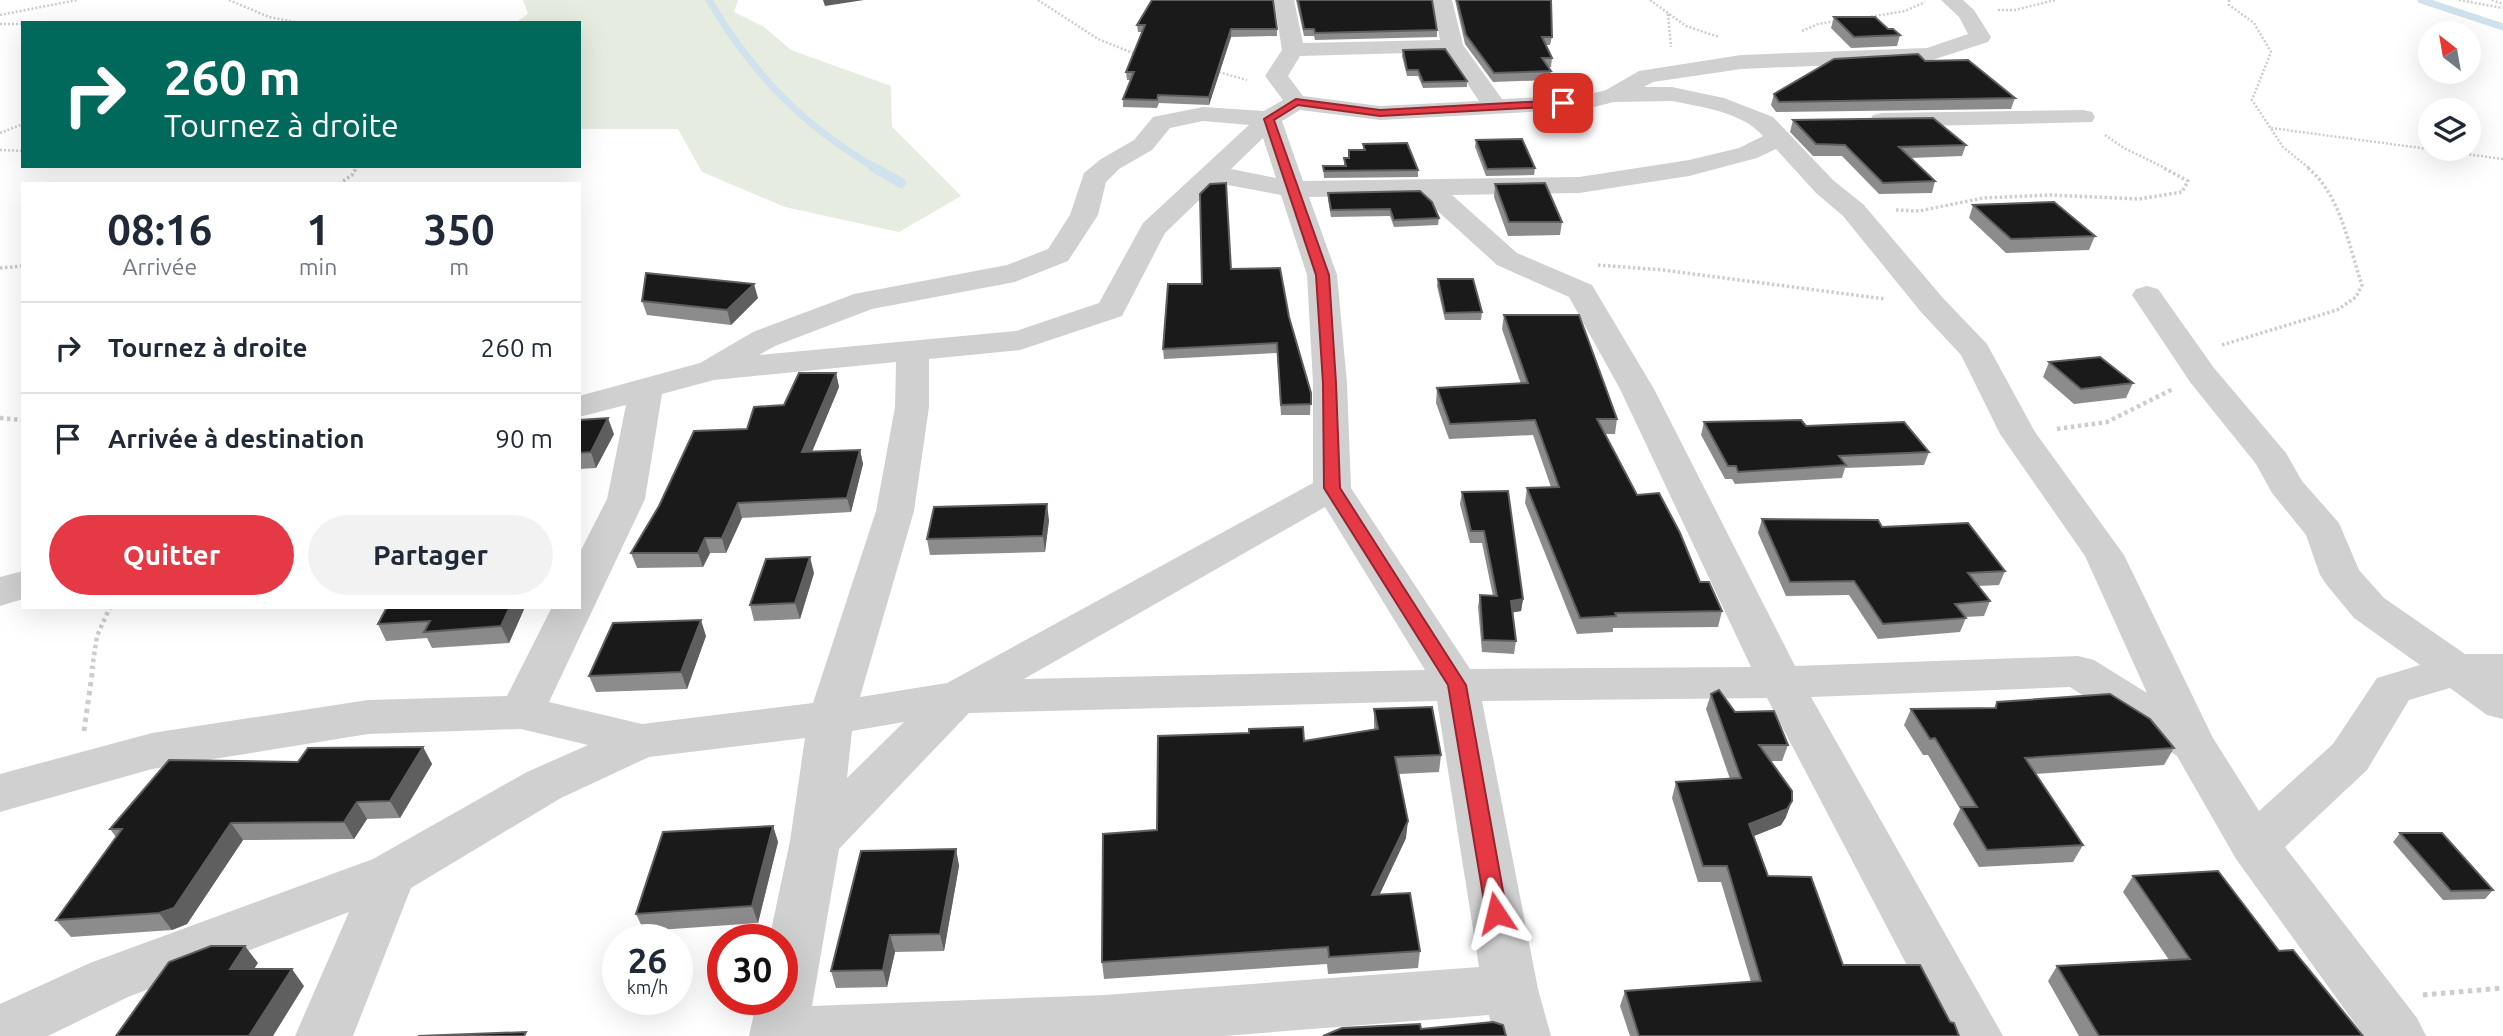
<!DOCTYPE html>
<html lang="fr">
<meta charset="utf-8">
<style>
:root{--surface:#fff;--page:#f2f2f3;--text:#1f2937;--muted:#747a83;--line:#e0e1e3;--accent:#e63946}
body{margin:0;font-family:Ubuntu,sans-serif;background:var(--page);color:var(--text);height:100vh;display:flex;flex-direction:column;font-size:26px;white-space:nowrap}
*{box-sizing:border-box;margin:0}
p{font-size:23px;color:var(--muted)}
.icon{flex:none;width:38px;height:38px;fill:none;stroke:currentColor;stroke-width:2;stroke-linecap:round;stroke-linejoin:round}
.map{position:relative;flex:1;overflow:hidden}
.sheet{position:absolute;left:21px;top:182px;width:560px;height:427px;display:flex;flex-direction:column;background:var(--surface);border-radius:0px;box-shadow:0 7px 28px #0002}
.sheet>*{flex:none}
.hud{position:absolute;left:21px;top:21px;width:560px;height:147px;border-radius:0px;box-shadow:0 7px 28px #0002;background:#00695c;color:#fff;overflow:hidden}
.needle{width:46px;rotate:329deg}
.tools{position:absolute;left:2418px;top:21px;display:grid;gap:14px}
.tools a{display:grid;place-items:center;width:63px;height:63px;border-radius:50%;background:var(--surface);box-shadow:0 7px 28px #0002;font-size:35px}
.speed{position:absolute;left:602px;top:924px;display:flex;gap:14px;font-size:35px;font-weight:700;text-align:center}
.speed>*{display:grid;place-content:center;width:91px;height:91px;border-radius:50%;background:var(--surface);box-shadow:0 7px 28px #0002;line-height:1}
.speed small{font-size:18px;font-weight:400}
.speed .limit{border:10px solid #d22;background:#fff;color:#111}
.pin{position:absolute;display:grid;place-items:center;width:60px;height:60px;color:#fff;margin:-30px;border-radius:14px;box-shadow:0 4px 10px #0006}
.me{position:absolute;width:77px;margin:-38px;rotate:350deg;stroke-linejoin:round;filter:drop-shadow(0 0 5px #0008)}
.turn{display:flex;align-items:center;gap:24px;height:147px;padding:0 28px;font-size:32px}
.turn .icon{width:91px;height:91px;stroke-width:2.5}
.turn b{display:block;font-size:49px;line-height:60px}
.eta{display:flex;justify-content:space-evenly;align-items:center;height:119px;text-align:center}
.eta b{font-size:42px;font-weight:700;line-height:49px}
.action{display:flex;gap:14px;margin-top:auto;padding:14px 28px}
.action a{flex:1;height:80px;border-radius:42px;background:var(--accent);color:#fff;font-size:28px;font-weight:700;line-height:80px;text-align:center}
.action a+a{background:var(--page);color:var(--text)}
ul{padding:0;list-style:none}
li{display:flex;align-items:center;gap:21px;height:91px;padding:0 28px;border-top:2px solid var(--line)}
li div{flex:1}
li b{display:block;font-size:26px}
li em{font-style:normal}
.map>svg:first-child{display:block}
.green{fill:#e6ecdf}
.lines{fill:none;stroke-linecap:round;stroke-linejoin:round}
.stream-far1{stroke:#cfe2ee;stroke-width:7}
.stream{stroke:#cfe2ee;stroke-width:10}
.path-far3{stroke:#cdcdcd;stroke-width:2.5;stroke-dasharray:2 2;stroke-linecap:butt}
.path-far2{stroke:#cdcdcd;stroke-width:3.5;stroke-dasharray:2.5 2.5;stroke-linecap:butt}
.path-far1{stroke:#cdcdcd;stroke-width:4.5;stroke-dasharray:3.5 3.5;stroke-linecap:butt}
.path{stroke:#cdcdcd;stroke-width:5;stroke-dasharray:4.5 4.5;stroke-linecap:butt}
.minor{fill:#d0d0d0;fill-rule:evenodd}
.wall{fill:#8c8c8c}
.shaded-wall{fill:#5f5f5f}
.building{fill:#1a1a1a;stroke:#5f5f5f;stroke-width:2}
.route{fill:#e63946;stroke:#96252e;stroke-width:2}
</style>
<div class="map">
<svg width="2503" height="1036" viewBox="0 0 2503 1036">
<rect width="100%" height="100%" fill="#fff"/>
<path class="green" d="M 523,0 L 738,0 L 734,12 L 764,27 L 791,50 L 891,86 L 892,127 L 961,196 L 899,232 L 785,207 L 702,172 L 678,129 L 579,129 L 579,23 L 515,23 L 528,14 Z"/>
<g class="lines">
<path class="stream-far1" d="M 709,0 C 751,72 804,127 876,168
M 2421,0 L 2503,27"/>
<path class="stream" d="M 873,167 L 901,183"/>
<path class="path-far3" d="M 229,0 L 269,17 L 300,23
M 1038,0 L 1098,39 L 1138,55
M 1650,0 L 1686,26 L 1719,37
M 2229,0 L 2229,5 L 2254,23 L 2271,52 L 2252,100 L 2283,147 L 2309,168
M 2459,0 L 2503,8
M 2492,0 L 2503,4
M 1998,10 L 2015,10 L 2055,0
M 1668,14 L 1671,47
M 0,15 L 77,0
M 1863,18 L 1905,11 L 1925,2
M 346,23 L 351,23
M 0,24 L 23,24
M 1802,31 L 1818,24 L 1837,21
M 1215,71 L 1247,80
M 2271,128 L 2503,159
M 0,133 L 23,124
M 2105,135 L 2124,148 L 2165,168
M 0,150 L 23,151
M 356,168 L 357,166"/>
<path class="path-far2" d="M 339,184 L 352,175 L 357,167
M 1896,210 L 1919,211 L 1983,198 L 2051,195 L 2139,199 L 2182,192 L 2188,181 L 2162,167
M 1598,265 L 1663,270 L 1885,299
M 0,268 L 23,266
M 2222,345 L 2337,310 L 2356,297 L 2362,285 C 2348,244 2341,195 2307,167"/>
<path class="path-far1" d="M 0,418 L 23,420
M 2057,429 L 2107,422 L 2173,389
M 92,669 L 97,636 L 110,607"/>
<path class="path" d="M 84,731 L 93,667
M 2423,995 L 2503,988"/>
<path class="minor" d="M 1274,0 L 1294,0 L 1303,43 L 1440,40 L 1432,0 L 1452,0 L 1463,45 L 1502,99 L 1586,95 L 1606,90 L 1639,71 L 1741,55 L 1927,48 L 1968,34 L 1959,17 L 1941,0 L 1963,0 L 1974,10 L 1991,37 L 1988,42 L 1929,61 L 1741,69 L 1653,82 L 1644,87 L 1672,87 L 1724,98 L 1773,117 L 1834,181 L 1863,204 L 1943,298 L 1987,344 L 2035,432 L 2124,555 L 2213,738 L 2259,811 L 2333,744 L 2377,678 L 2420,665 L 2354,618 L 2326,584 L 2320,575 L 2306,535 L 2272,493 L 2256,464 L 2190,382 L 2132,295 L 2136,289 L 2147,286 L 2158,289 L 2214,368 L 2286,453 L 2302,481 L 2339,523 L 2359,570 L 2384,598 L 2465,654 L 2503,654 L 2503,719 L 2487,715 L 2450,688 L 2409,700 L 2367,770 L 2285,847 L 2417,1018 L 2426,1036 L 2364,1036 L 2236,859 L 2177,756 L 2070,687 L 1811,697 L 2003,1036 L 1944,1036 L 1767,698 L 1482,701 L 1538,989 L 1551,1036 L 1493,1036 L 1489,1015 L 1224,1036 L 749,1036 L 757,999 L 782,999 L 782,940 L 769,940 L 790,841 L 805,738 L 649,757 L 561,798 L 411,888 L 353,1036 L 295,1036 L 349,912 L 128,997 L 48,1036 L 0,1036 L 0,1004 L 90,963 L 373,859 L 527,772 L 588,745 L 521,729 L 368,734 L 152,769 L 0,812 L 0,774 L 152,733 L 368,700 L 507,696 L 552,607 L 579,607 L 579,554 L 607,499 L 626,405 L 579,417 L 579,396 L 700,363 L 753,332 L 854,294 L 1007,265 L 1048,249 L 1070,215 L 1084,173 L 1101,159 L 1134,140 L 1153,117 L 1203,107 L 1264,111 L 1283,100 L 1265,76 L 1282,50 ZM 1446,52 L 1479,101 L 1380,106 L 1303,96 L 1288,76 L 1300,56 ZM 1672,101 C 1702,107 1742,112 1763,136 L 1739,148 L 1689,160 L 1579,177 L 1303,181 L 1282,121 L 1300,110 L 1380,120 L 1586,109 L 1614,102 ZM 1203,121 L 1249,125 L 1143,223 L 1099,303 L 1016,331 L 759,355 L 775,346 L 872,309 L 1015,282 L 1068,261 L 1098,215 L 1106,182 L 1119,169 L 1152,150 L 1170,128 ZM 1263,138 L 1276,178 L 1231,169 ZM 1776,149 L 1816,193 L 1843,216 L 1921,312 L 1961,355 L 2000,434 L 2085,556 L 2147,693 L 2094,660 L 2078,656 L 1795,666 L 1654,389 L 1592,285 L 1517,253 L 1452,195 L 1579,193 L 1689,176 L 1757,158 ZM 1217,183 L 1281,195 L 1307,275 L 1313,383 L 1313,483 L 947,683 L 860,697 L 914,511 L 929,407 L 929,359 L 1020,350 L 1122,316 L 1165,233 ZM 1420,195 L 1497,265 L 1569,297 L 1620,389 L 1751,667 L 1470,669 L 1351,488 L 1347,383 L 1337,275 L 1309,197 ZM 896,362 L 895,407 L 876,511 L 813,703 L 642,724 L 549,702 L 645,499 L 662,394 L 714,380 ZM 1325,507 L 1425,670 L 1024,679 ZM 1437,701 L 1479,967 L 1104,995 L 812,1006 L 839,849 L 969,713 ZM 904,722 L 847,778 L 852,731 Z
M 2083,110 L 2092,112 L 2095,117 L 2092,122 L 1882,127 L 1873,125 L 1870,120 L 1873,115 L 1882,113 Z
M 23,571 L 23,599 L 0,606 L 0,577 Z"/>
</g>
<path class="wall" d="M 1296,0 L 1432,0 L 1437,30 L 1437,37 L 1315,40 L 1314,36 L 1304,36 Z
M 1455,0 L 1551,0 L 1552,37 L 1550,45 L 1546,45 L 1552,58 L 1551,67 L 1548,67 L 1551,71 L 1550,80 L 1493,82 L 1465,44 Z
M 1834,17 L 1888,29 L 1900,35 L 1897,46 L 1851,48 L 1831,28 Z
M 1137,25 L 1277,29 L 1277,36 L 1231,37 L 1209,105 L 1159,103 L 1157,108 L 1123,107 L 1123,99 L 1131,80 L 1127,80 L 1126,72 L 1142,32 L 1138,32 Z
M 1403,50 L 1467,81 L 1467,87 L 1423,88 L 1418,76 L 1407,76 L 1402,56 Z
M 1925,61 L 2015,98 L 2011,109 L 1776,112 L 1771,105 L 1774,94 Z
M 1793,120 L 1966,145 L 1962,156 L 1911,158 L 1935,181 L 1932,193 L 1879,194 L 1842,156 L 1813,156 L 1790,132 Z
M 1476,140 L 1535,168 L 1534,175 L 1486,176 L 1475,147 Z
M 1363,144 L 1418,170 L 1418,177 L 1324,178 L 1323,166 L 1344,166 L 1344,158 L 1349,158 L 1363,150 Z
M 1495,184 L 1562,222 L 1560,235 L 1508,236 L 1494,197 Z
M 1328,193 L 1439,218 L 1438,225 L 1394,227 L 1390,216 L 1331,217 L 1328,199 Z
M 1973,205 L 2095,236 L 2089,250 L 2006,253 L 1969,218 Z
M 1231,269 L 1289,317 L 1311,393 L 1310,415 L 1281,415 L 1277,353 L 1164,359 L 1163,349 L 1202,284 Z
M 1438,279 L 1482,312 L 1481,320 L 1445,320 L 1437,286 Z
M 758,298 L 731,325 L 647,315 L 642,301 Z
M 1504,315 L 1617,419 L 1615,434 L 1605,434 L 1637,495 L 1722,611 L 1718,627 L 1613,628 L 1613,632 L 1577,634 L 1525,503 L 1527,488 L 1551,487 L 1533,435 L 1449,439 L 1436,403 L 1437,388 L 1521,384 L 1502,329 Z
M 2049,362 L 2133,383 L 2126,398 L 2074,404 L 2043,377 Z
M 836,373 L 839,387 L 812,452 L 860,450 L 863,464 L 851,512 L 742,518 L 726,553 L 710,553 L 703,567 L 637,568 L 631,553 L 747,429 Z
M 579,420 L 614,434 L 596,468 L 579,469 Z
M 1704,422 L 1806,426 L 1929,452 L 1924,465 L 1845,468 L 1842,478 L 1735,484 L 1732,479 L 1725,479 L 1701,435 Z
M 1462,492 L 1523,599 L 1521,611 L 1513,612 L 1516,641 L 1514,654 L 1482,652 L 1478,607 L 1480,595 L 1493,596 L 1482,543 L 1470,543 L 1460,504 Z
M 1762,519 L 1882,527 L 2005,571 L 1999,585 L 1978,586 L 1990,601 L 1984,616 L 1965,617 L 1966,618 L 1960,632 L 1878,639 L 1849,595 L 1786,596 L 1758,533 Z
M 1049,520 L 1045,552 L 930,555 L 927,539 Z
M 814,573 L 800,619 L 754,621 L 750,605 Z
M 525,607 L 509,643 L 432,648 L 427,638 L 386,641 L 378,624 Z
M 706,636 L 687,689 L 596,692 L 589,676 Z
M 1711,694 L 1735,712 L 1788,745 L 1782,761 L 1770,761 L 1786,817 L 1781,825 L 1754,836 L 1768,876 L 1843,965 L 1950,1022 L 1959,1036 L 1630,1036 L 1620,1006 L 1625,991 L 1751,982 L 1721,882 L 1698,882 L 1672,798 L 1676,782 L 1730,779 L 1706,709 Z
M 1997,702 L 2174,748 L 2164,765 L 2035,774 L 2083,845 L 2073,862 L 1979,867 L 1953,824 L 1960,809 L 1928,755 L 1923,755 L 1904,725 L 1911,709 L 1994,708 Z
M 1374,709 L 1441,755 L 1439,772 L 1399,774 L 1406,838 L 1379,895 L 1420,951 L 1418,968 L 1328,974 L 1327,964 L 1104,979 L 1102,962 L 1157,830 L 1304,741 L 1374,729 Z
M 423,747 L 432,764 L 400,818 L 367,819 L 354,839 L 243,840 L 187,924 L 172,930 L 71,937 L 56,920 L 116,837 L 110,829 L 298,762 Z
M 773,826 L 778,842 L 758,923 L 644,931 L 636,914 Z
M 2400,833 L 2493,890 L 2485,899 L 2443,900 L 2393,842 Z
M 956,849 L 959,866 L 944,951 L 895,952 L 887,987 L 836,988 L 831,971 Z
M 2133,876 L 2279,951 L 2363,1036 L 2079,1036 L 2048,981 L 2057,966 L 2169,960 L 2123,892 Z"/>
<path class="shaded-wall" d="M 823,0 L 864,0 L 825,6 Z
M 1231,29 L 1231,37 L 1209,105 L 1209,97 Z
M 754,284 L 758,298 L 731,325 L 727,310 Z
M 836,373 L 839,387 L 806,466 L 802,452 Z
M 608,418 L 614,434 L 596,468 L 591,452 Z
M 860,450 L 863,464 L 851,512 L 847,498 Z
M 738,503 L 742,518 L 726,553 L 722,538 Z
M 1047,504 L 1049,520 L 1045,552 L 1043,536 Z
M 705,538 L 710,553 L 703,567 L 698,553 Z
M 810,557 L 814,573 L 800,619 L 795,603 Z
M 1523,599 L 1521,611 L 1510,613 L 1511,601 Z
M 510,607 L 525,607 L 509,643 L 501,626 Z
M 701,620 L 706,636 L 687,689 L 681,672 Z
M 423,747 L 432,764 L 400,818 L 390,801 Z
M 1792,801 L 1786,817 L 1781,825 L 1744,840 L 1749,824 Z
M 357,802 L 367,819 L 354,839 L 344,822 Z
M 1408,821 L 1406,838 L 1371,913 L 1372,895 Z
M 231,823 L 243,840 L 187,924 L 172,930 L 159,913 Z
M 773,826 L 778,842 L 758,923 L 752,906 Z
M 956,849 L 959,866 L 944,951 L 940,934 Z
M 890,935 L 895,952 L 887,987 L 883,970 Z
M 245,946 L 258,963 L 243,986 L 230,969 Z
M 292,969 L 304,986 L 273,1036 L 249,1036 Z"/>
<path class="building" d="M 1152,0 L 1273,0 L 1277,29 L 1231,29 L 1209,97 L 1158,95 L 1157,100 L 1123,99 L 1134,72 L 1126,72 L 1145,25 L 1137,25 Z
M 1298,0 L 1432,0 L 1437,30 L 1315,33 L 1314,29 L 1304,29 Z
M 1457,0 L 1551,0 L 1552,37 L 1542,37 L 1552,58 L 1542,58 L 1551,71 L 1494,73 L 1466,35 Z
M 1834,17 L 1875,17 L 1888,29 L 1893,29 L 1900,35 L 1854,37 Z
M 1445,49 L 1467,81 L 1423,82 L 1418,70 L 1407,70 L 1403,50 Z
M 1918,54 L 1925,61 L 1968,60 L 2015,98 L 1779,102 L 1774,94 L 1834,59 Z
M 1933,118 L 1966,145 L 1899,147 L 1935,181 L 1883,183 L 1845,145 L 1816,144 L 1793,120 Z
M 1522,139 L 1535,168 L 1487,169 L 1476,140 Z
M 1407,143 L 1418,170 L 1324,171 L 1323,166 L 1346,166 L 1344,158 L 1349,158 L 1349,150 L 1365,150 L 1363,144 Z
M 1226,183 L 1231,269 L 1280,268 L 1289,317 L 1311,393 L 1311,404 L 1281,405 L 1277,343 L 1163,349 L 1168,284 L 1202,284 L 1200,194 L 1210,184 Z
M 1545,183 L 1562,222 L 1509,222 L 1495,184 Z
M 1420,191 L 1432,202 L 1439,218 L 1394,220 L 1390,209 L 1331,210 L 1328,193 Z
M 2054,202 L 2095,236 L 2011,239 L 1973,205 Z
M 646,273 L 754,284 L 727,310 L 642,301 Z
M 1438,279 L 1473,279 L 1482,312 L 1445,313 Z
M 1504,315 L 1579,315 L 1617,419 L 1597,419 L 1637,495 L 1659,493 L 1680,533 L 1700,582 L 1709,582 L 1722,611 L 1615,613 L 1616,616 L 1580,618 L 1527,488 L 1559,487 L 1535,420 L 1450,424 L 1437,388 L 1528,383 Z
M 2100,357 L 2133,383 L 2081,389 L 2049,362 Z
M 799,373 L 836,373 L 802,452 L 860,450 L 847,498 L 738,503 L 722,538 L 705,538 L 698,553 L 631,553 L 659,506 L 694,431 L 747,429 L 754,407 L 784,405 Z
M 608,418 L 591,452 L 579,453 L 579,420 Z
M 1801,420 L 1806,426 L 1904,422 L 1929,452 L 1839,456 L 1846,465 L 1738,472 L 1736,466 L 1728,466 L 1704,422 Z
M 1508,491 L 1523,599 L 1511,601 L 1516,641 L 1483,640 L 1480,595 L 1497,596 L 1484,531 L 1471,531 L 1462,492 Z
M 1047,504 L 1043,536 L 927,539 L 934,507 Z
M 1762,519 L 1878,520 L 1882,527 L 1968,523 L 2005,571 L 1968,573 L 1990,601 L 1955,604 L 1966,618 L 1883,624 L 1854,581 L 1790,582 Z
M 810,557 L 795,603 L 750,605 L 766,559 Z
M 387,607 L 510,607 L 501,626 L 424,632 L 430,621 L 378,624 Z
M 701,620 L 681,672 L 589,676 L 613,623 Z
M 1719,690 L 1735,712 L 1774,711 L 1788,745 L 1759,745 L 1792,791 L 1792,801 L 1787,809 L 1749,824 L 1768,876 L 1811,877 L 1843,965 L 1920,965 L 1950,1022 L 1954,1023 L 1959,1036 L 1639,1036 L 1625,991 L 1761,981 L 1727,866 L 1703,866 L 1676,782 L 1741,778 L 1711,694 Z
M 2110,694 L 2150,719 L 2174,748 L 2025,758 L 2083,845 L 1987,850 L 1961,807 L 1977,807 L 1935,738 L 1930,739 L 1911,709 L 1996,708 L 1997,702 Z
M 1432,707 L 1441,755 L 1395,757 L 1408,821 L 1372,895 L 1410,893 L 1420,951 L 1329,957 L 1328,947 L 1102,962 L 1103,834 L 1157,830 L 1158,736 L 1249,733 L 1249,729 L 1303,727 L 1304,741 L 1378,729 L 1374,709 Z
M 423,747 L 390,801 L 357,802 L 344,822 L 231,823 L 174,908 L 159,913 L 56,920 L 122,829 L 110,829 L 169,760 L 298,762 L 308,748 Z
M 773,826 L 752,906 L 636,914 L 663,832 Z
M 2400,833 L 2442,833 L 2493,890 L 2451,891 Z
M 956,849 L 940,934 L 890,935 L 883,970 L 831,971 L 861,851 Z
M 2218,871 L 2279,951 L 2293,950 L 2363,1036 L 2099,1036 L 2057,966 L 2190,959 L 2133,876 Z
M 211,946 L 245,946 L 230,969 L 292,969 L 249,1036 L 116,1036 L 169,962 Z
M 1493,1022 L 1503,1025 L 1506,1036 L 1323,1036 L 1342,1028 L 1420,1024 L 1421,1029 Z
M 526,1032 L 524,1036 L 418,1036 Z"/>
<path class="route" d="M 1296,99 L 1380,110 L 1563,100 L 1568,103 L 1563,106 L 1380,116 L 1298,105 L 1274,120 L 1329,275 L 1336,383 L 1340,488 L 1466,685 L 1507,913 L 1504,920 L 1496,922 L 1489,920 L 1486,913 L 1448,685 L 1324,488 L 1323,383 L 1316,275 L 1264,119 Z"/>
</svg>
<div class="tools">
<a><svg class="needle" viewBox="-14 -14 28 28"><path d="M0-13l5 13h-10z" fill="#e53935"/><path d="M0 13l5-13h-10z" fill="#747a83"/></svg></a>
<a><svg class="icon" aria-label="layers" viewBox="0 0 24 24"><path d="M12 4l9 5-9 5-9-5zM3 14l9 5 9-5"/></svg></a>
</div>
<div class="speed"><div>26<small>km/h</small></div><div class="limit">30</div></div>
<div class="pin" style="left:1563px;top:103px;background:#d93025"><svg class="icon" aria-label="arrive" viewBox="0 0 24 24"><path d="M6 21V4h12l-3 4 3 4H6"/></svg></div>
<svg class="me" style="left:1496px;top:913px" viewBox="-20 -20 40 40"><path d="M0-17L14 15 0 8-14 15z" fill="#e63946" stroke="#fff" stroke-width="4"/></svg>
<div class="hud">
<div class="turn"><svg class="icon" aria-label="right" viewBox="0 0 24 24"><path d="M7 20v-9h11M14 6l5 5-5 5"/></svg><div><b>260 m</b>Tournez à droite</div></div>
</div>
<section class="sheet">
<div class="eta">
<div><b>08:16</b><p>Arrivée</p></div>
<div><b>1</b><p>min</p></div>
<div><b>350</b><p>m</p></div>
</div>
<ul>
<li><svg class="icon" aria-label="right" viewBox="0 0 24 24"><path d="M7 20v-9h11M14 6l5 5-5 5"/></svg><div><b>Tournez à droite</b></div><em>260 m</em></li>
<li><svg class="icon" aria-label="arrive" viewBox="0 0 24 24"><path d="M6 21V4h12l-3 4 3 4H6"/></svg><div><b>Arrivée à destination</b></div><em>90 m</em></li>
</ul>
<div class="action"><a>Quitter</a><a>Partager</a></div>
</section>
</div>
